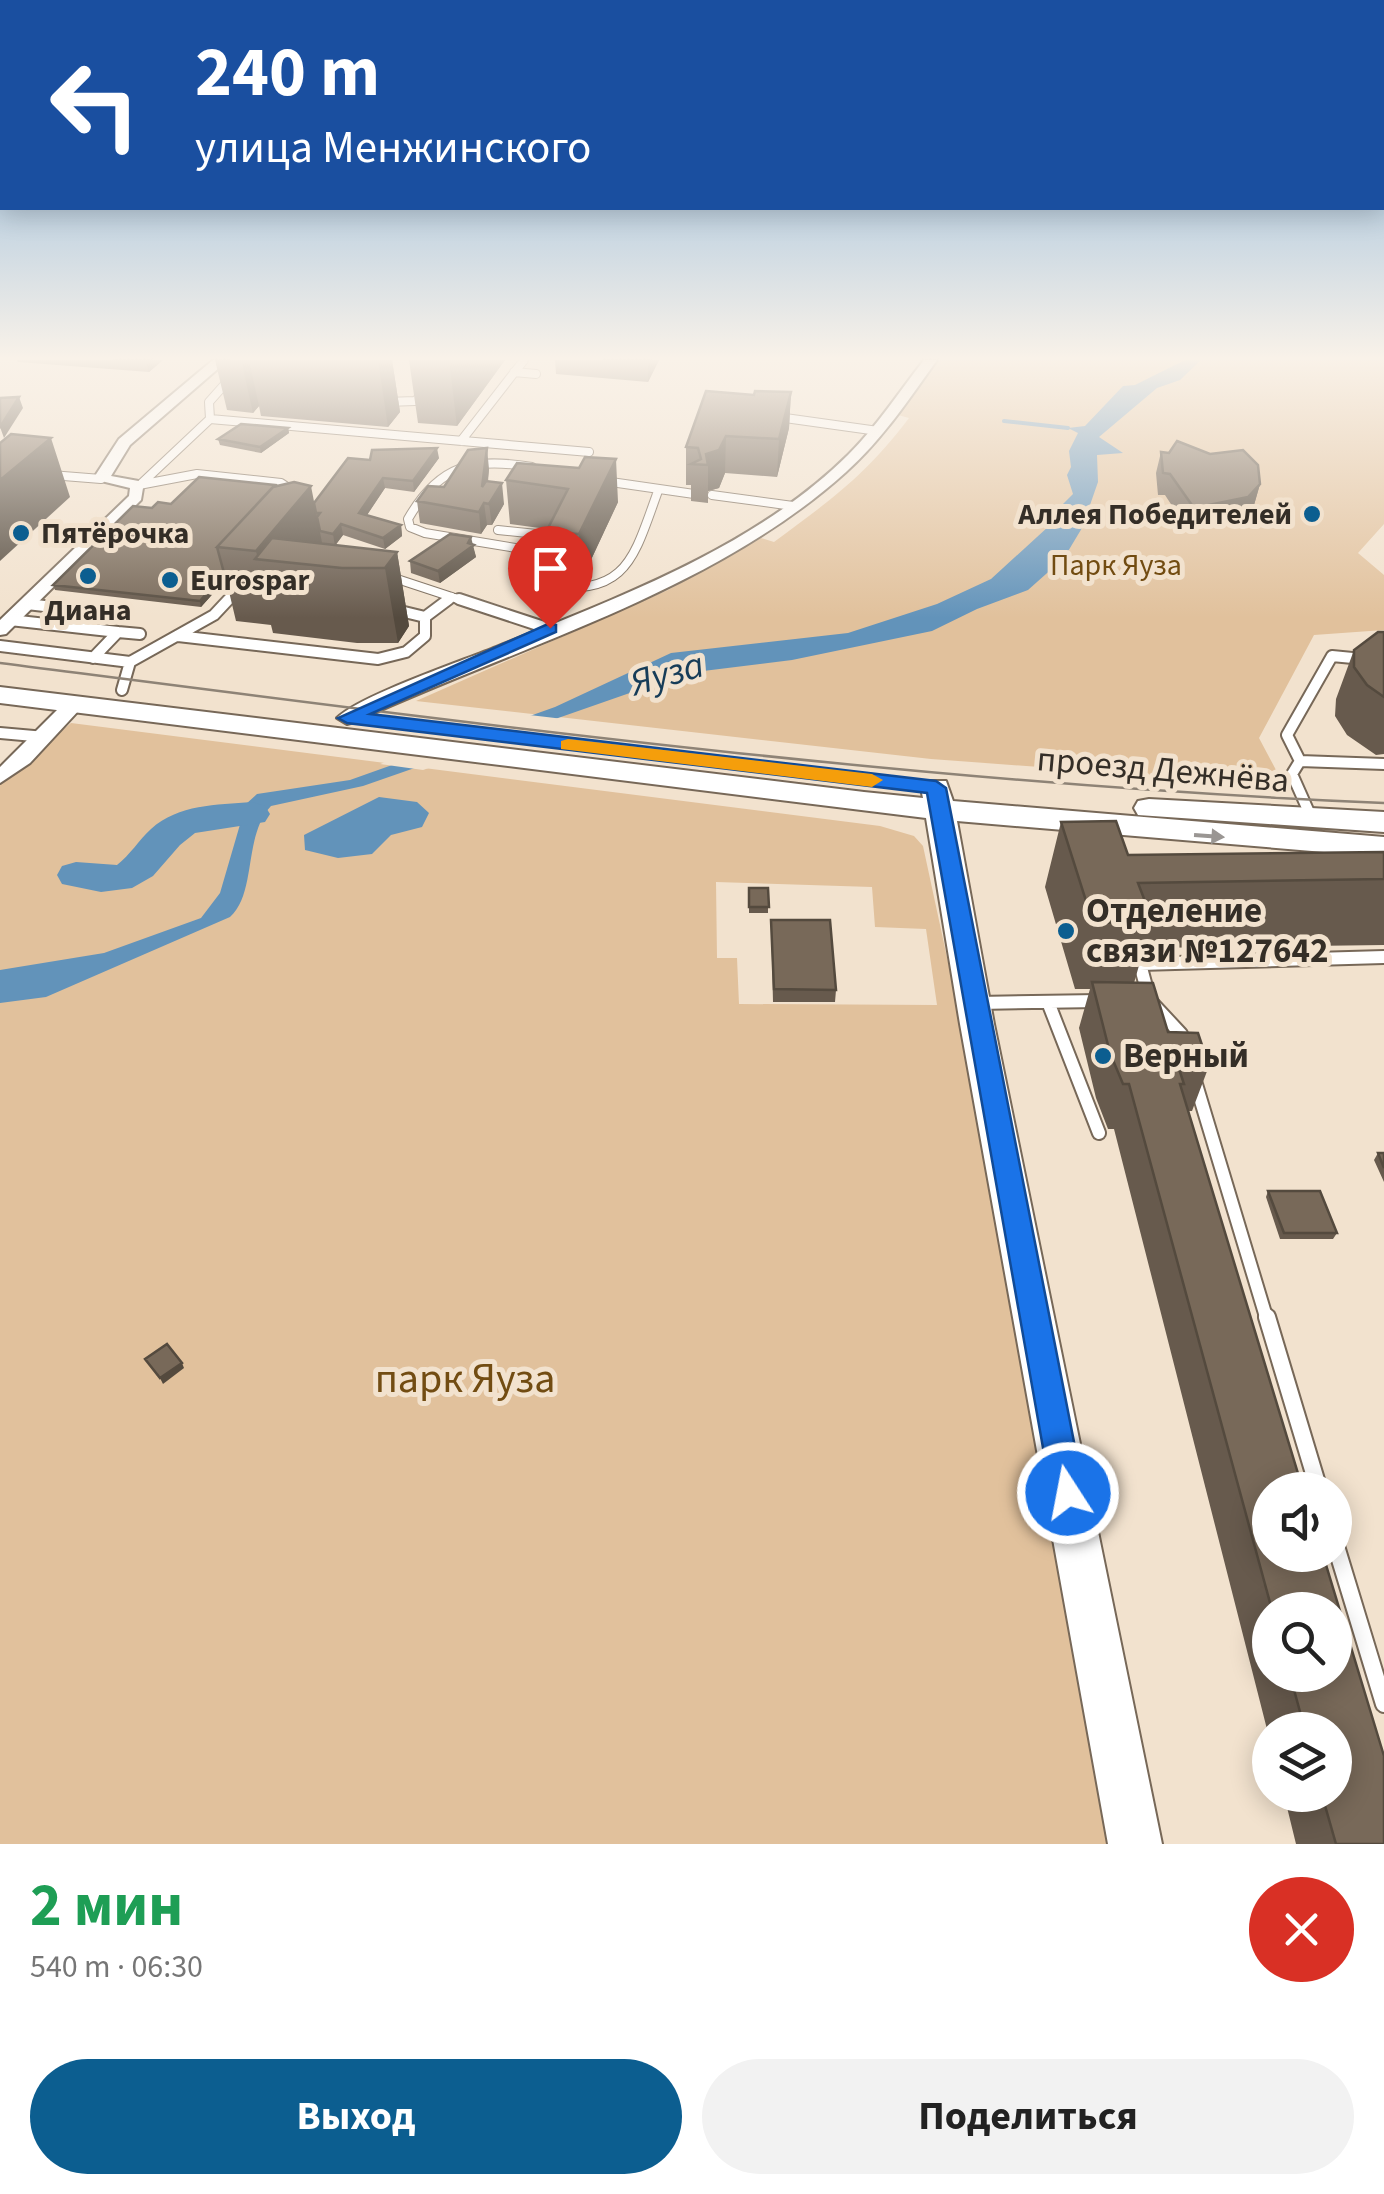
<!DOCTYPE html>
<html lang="ru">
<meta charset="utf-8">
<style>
:root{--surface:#fff;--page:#f2f2f2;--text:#222;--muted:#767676;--accent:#0c5e90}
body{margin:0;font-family:"Source Sans 3",sans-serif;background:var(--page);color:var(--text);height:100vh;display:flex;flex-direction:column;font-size:38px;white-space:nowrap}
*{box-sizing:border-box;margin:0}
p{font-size:32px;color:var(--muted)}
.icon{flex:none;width:55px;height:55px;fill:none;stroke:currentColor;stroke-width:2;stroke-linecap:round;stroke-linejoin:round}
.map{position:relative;height:1844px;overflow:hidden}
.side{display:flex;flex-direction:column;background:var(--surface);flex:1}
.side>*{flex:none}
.hud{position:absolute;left:0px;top:0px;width:1385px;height:210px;box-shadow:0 5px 25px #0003;background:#1a4fa0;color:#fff;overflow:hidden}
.fabs{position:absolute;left:1252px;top:1472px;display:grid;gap:20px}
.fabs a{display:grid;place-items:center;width:100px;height:100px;border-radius:50%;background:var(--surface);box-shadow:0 5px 25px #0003;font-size:50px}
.pin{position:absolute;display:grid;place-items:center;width:85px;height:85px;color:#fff;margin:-102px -42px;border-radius:50% 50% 50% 0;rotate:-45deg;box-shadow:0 0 10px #0007}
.pin .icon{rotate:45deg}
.me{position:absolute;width:110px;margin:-55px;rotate:349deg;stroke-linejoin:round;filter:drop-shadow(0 0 8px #0008)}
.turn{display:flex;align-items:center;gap:35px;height:210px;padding:0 30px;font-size:45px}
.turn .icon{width:130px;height:130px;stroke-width:2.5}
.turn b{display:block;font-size:70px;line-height:85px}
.round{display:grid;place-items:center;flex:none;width:105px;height:105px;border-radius:52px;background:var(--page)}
.headline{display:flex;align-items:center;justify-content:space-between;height:170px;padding:0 30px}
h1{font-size:60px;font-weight:700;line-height:75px;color:#1e9e55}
.action{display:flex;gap:20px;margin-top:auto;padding:20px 30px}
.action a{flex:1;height:115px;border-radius:60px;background:var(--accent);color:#fff;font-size:40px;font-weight:700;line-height:115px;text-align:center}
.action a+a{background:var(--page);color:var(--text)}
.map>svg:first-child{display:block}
.green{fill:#e1c19c;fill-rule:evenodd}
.water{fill:#6293ba}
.pier{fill:#f2e2ce}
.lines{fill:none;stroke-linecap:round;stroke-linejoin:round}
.stream{stroke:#6293ba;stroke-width:4}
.river{fill:#6293ba;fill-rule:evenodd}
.lane-far3-casing{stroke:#776858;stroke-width:10}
.lane-far2-casing{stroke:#776858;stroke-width:14}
.lane-far1-casing{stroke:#776858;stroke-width:16}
.lane-casing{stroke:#776858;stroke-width:20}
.street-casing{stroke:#776858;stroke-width:4}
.secondary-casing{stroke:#776858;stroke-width:4}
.lane-far3{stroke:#fff;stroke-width:8}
.lane-far2{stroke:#fff;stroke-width:10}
.lane-far1{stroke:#fff;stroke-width:12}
.lane{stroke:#fff;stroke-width:16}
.street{fill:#fff;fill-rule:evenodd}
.secondary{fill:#fff;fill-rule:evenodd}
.tram{stroke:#8e8376;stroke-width:2.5}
.wall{fill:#675a4d;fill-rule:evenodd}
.shaded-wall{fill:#544a3e}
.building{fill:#786959;stroke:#544a3e;stroke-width:2.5}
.oneway{fill:#9a9693}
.route{fill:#1a73e8;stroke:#114b97;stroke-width:2.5}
.slow{fill:#f59e0b}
.poi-dot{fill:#0c5e90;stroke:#f2e2ce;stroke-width:4}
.labels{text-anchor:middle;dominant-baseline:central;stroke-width:10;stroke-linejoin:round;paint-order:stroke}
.far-poi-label{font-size:30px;font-weight:bold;fill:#342e27;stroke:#f2e2ce;text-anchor:start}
.far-park-label{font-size:30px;fill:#724c12;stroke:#f2e2ce}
.street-label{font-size:35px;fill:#342e27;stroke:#f2e2ce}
.poi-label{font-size:35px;font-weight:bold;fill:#342e27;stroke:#f2e2ce;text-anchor:start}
.water-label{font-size:38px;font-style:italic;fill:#163c58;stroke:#f2e2ce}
.near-park-label{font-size:42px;fill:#724c12;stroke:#f2e2ce}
</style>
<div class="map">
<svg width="1384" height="1844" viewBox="0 0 1384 1844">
<rect width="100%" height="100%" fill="#f2e2ce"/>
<path class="green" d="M 937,360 L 1384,360 L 1384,524 L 1358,553 L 1384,575 L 1384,630 L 1314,635 L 1259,738 L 1284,785 L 931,759 L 416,701 L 668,590 L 761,538 L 774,542 C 831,500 866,475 909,418 L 898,415 Z
M 71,723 L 880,826 L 914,836 L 923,846 L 968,1055 L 1108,1844 L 0,1844 L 0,783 ZM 716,882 L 872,887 L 875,927 L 926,929 L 937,1005 L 739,1004 L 737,958 L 717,958 Z"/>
<path class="water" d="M 1185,360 L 1201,360 L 1180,380 L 1157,388 L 1099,437 L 1123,453 L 1097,455 L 1098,482 L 1082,528 L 1064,558 L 1028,590 L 977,609 L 932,631 L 792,660 L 687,673 L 363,786 L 271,806 C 243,836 257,893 230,917 L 46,997 L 0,1003 L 0,970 L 104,953 L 201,918 L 220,893 L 246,804 L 257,794 L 350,780 L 555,707 L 671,653 L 848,633 L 937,604 L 991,579 L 1049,526 L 1055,512 L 1073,494 L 1067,475 L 1071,467 L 1069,451 L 1078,433 L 1068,428 L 1085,426 L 1123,386 L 1135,385 Z
M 379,797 L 417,802 L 429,813 L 422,827 L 391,835 L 372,854 L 338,858 L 305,850 L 304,835 Z"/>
<path class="pier" d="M 521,714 L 572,720 L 423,770 L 380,764 Z"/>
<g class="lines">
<path class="stream" d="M 1004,421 L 1068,428"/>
<path class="river" d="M 252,802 L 265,806 L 270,814 L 265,822 L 195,833 L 180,845 L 153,876 L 132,888 L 101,892 L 62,884 L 57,875 L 62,866 L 76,862 L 117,865 C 130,855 139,840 151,829 C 179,804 216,805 252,802 Z"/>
<defs>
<path id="lane-far3" d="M 514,372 L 536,374
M 386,402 L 415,401 L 424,393
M 778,417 L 878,431
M 210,419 L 589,452
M 461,441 L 524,360
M 532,467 C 472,457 439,465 408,519 L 410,527 L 425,533 L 546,553
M 51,475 L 101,479
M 604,481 L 694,494
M 142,483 L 210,419 L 209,402 L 233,375
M 139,485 L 197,474 L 281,483 L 290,489 L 289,495
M 712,495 L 793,506
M 498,530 L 556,536 L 535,578 L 540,585 C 627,598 633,560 658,491
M 388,576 L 467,602
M 226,602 L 240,587
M 446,602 L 452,597"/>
<path id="lane-far2" d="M 459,599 L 550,629
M 27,604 L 122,615
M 425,617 L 449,599
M 10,620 L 118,632 L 93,658
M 118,632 L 140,634
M 178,636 L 378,659 L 406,652 L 425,636 L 425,617 L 392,609
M 0,646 L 130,662 L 214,615 L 229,599
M 122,690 L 130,662
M 0,733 L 45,737
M 1300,761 L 1384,764
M 1312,819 L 1292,774 L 1300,761 L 1287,735 L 1332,656 L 1384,661"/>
<path id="lane-far1" d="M 1148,994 L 1140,964 L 1384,957
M 1048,1002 L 1099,1133
M 978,1003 L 1099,1001
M 1153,1004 L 1181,1034 L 1184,1044
M 1195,1081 L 1267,1320"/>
<path id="lane" d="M 1267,1317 L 1319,1490
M 1335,1543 L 1384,1704"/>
<path id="street" d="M 213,360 L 228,360 L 130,445 L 111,476 L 144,482 L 141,500 L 6,634 L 0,635 L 0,620 L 129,496 L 130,488 L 93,479 L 119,439 Z
M 924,360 L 937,360 C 909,399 882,440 846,472 C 712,593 516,647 354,722 L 347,724 L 337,718 C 359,696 462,661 496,647 C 617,598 754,548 848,455 C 877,426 899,392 924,360 Z
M 74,698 L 83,704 L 81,708 L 30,763 L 0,783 L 0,767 L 67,700 Z"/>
<path id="secondary" d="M 0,687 L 864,792 L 923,798 L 921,788 L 926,781 L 946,781 L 953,801 L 1384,837 L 1384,857 L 957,821 L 994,1024 L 1162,1844 L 1108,1844 L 960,1024 L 926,818 L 0,703 Z
M 1149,799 L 1384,812 L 1384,832 L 1138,815 L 1134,808 L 1138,801 Z"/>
</defs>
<use href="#lane-far3" class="lane-far3-casing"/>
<use href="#lane-far2" class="lane-far2-casing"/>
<use href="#lane-far1" class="lane-far1-casing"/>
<use href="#lane" class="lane-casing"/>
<use href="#street" class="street-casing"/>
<use href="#secondary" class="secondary-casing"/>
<use href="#lane-far3" class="lane-far3"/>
<use href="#lane-far2" class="lane-far2"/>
<use href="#lane-far1" class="lane-far1"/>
<use href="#lane" class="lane"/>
<use href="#street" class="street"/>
<use href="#secondary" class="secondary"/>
<path class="tram" d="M 0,663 C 461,722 920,784 1384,803"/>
</g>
<path class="wall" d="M 17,360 L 163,360 L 149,372 L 18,362 Z
M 215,360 L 392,360 L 400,412 L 388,427 L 261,416 L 259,406 L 253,413 L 227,410 Z
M 409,360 L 505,360 L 457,426 L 418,423 Z
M 555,360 L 659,360 L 648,382 L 556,374 Z
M 791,392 L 789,428 L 777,477 L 725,473 L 719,488 L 708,491 L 708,503 L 691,501 L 691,485 L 686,485 L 686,447 L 754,395 Z
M 288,428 L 289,433 L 261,453 L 220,445 L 218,439 Z
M 1161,452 L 1260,484 L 1254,505 L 1242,518 L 1188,530 L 1165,495 L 1158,495 L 1156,473 Z
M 439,458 L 414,492 L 385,488 L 367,515 L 401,525 L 402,536 L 385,549 L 343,535 L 335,545 L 397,552 L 409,626 L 398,643 L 357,643 L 273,633 L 271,625 L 236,621 L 226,579 L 201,607 L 55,590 L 53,585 L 152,508 L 275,485 L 275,487 L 314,503 L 370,460 Z
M 517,463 L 618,502 L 582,579 L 549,577 L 546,532 L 547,529 L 510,524 L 506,480 Z
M 489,469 L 488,482 L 504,504 L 492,525 L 487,525 L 481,534 L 420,523 L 417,501 L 444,487 Z
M 472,544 L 476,557 L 440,583 L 411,573 L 410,561 Z
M 1384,632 L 1384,754 L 1376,755 L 1347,735 L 1335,716 L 1336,699 L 1354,650 Z
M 1116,821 L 1128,855 L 1384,852 L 1384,945 L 1144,948 L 1134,983 L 1153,983 L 1168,1032 L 1198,1033 L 1209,1066 L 1192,1111 L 1188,1111 L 1303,1490 L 1270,1490 L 1270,1555 L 1323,1555 L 1384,1756 L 1384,1844 L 1296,1844 L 1284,1795 L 1335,1795 L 1335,1730 L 1270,1730 L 1270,1741 L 1114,1129 L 1108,1129 L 1096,1098 L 1079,1028 L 1090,989 L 1075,989 L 1045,887 L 1061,822 ZM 1270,1610 L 1335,1610 L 1335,1675 L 1270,1675 Z
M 749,888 L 768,888 L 768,913 L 749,913 Z
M 771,920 L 836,990 L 835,1002 L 773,1002 Z
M 1378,1153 L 1384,1153 L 1384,1182 L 1374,1160 Z
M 1268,1191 L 1337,1233 L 1333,1239 L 1280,1239 L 1266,1197 Z"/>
<path class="shaded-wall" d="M 149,360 L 163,360 L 149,372 L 146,362 Z
M 241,360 L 249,360 L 259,406 L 253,413 Z
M 378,360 L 392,360 L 400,412 L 388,427 Z
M 449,360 L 505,360 L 457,426 Z
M 650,360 L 659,360 L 648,382 L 648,363 Z
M 791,392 L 789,428 L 777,477 L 779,439 Z
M 19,397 L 23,408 L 4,438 L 0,427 Z
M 288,428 L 289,433 L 261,453 L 260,447 Z
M 726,436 L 725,473 L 719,488 L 708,491 L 708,465 L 706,454 Z
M 51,438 L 70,497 L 0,561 L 0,480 Z
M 437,448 L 439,458 L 414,492 L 413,481 Z
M 487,448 L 489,469 L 485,503 L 482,487 Z
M 616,459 L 618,502 L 582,579 L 579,534 Z
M 383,478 L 385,488 L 361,524 L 359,513 Z
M 502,483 L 504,504 L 492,525 L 489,504 Z
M 1260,484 L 1254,505 L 1242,518 L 1188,530 L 1194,508 Z
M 311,486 L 325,558 L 258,559 L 256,551 Z
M 484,503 L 487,525 L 481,534 L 479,512 Z
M 341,524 L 343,535 L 335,546 L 333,534 Z
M 401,525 L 402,536 L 385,549 L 383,538 Z
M 471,537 L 476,557 L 440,583 L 438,571 L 468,543 Z
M 397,552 L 409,626 L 398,643 L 385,568 Z
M 224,573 L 226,579 L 201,607 L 200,601 Z
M 182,1363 L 184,1368 L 163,1384 L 160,1378 Z"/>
<path class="building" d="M 113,360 L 149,360 L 146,362 Z
M 603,360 L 650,360 L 648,363 Z
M 706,391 L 754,395 L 755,391 L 791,392 L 779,439 L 726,436 L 719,450 L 706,454 L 708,465 L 691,464 L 701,459 L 698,448 L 686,447 Z
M 19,397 L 0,427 L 0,398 Z
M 241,424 L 288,428 L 260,447 L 218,439 Z
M 11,434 L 51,438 L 0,480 L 0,443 Z
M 1177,441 L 1210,454 L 1243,450 L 1258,465 L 1260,484 L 1248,497 L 1194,508 L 1170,474 L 1163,473 L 1161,452 L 1169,453 Z
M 437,448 L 413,481 L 383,478 L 359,513 L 401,525 L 383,538 L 341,524 L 333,534 L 320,531 L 317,517 L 320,513 L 316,513 L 314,503 L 348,458 L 370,460 L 372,450 Z
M 487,448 L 482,487 L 486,481 L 502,483 L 489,504 L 484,503 L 479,512 L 417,501 L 428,486 L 444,487 L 468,450 Z
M 585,457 L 616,459 L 579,534 L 546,532 L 568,489 L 506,480 L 517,463 L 579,468 Z
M 199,477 L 275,485 L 217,547 L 224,573 L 200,601 L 53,585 L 133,506 L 152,508 L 158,502 L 171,504 Z
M 294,482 L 311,486 L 256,551 L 217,547 L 273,487 Z
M 450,534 L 471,537 L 468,543 L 474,545 L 438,571 L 410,561 Z
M 272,538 L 397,552 L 385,568 L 342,568 L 255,559 Z
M 1378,632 L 1384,632 L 1384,697 L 1367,685 L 1354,667 L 1354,650 Z
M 1116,821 L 1128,855 L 1384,852 L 1384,879 L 1138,883 L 1153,922 L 1093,923 L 1061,822 Z
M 749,888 L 768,888 L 769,907 L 749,907 Z
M 771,920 L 830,920 L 836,990 L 774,989 Z
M 1092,982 L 1153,983 L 1168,1032 L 1198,1033 L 1209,1066 L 1178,1066 L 1184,1084 L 1180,1084 L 1303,1490 L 1270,1490 L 1270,1555 L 1323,1555 L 1384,1756 L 1384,1844 L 1336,1844 L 1322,1795 L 1335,1795 L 1335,1730 L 1305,1730 L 1290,1675 L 1335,1675 L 1335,1610 L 1272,1610 L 1129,1084 L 1123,1084 L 1110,1053 Z
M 1378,1153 L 1384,1153 L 1384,1168 Z
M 1268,1191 L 1320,1191 L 1337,1233 L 1284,1233 Z
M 167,1344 L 182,1363 L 160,1378 L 145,1359 Z"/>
<defs><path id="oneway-solid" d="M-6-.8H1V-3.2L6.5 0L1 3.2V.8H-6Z" transform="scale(2.5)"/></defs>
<use class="oneway" href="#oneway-solid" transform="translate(1209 836) rotate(4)"/>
<linearGradient id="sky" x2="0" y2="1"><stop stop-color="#72a7d6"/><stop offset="0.58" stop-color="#f9f2e9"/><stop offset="1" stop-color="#f9f2e9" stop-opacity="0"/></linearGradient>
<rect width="1384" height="618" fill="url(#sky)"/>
<path class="route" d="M 550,623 L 556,625 L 556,632 L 370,714 L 936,781 L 946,788 L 1084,1493 L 1079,1504 L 1068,1509 L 1056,1504 L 1051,1493 L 927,793 L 347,723 L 338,718 Z"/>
<path class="slow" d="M 568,739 L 872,774 L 883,780 L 872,787 L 561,749 L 561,741 Z"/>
<g class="poi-dot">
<circle cx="1312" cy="514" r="10"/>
<circle cx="21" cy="533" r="10"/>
<circle cx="88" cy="576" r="10"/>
<circle cx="170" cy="580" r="10"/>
<circle cx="1066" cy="931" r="10"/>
<circle cx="1103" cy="1056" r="10"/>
</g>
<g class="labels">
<g class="far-poi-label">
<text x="1292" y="514" text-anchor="end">Аллея Победителей</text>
<text x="41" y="533">Пятёрочка</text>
<text x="190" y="580">Eurospar</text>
<text x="88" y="610" text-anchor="middle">Диана</text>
</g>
<g class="far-park-label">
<text x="1116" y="565">Парк Яуза</text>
</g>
<g class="street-label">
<text transform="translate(1163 770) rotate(5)">проезд Дежнёва</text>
</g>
<g class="poi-label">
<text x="1086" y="911">Отделение<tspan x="1086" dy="40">связи №127642</tspan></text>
<text x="1123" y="1056">Верный</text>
</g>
<g class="water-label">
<text transform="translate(667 674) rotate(-16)">Яуза</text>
</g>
<g class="near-park-label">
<text x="465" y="1379">парк Яуза</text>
</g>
</g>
</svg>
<div class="fabs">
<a><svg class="icon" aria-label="sound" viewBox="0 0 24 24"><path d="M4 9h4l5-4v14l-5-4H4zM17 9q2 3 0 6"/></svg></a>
<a><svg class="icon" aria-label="search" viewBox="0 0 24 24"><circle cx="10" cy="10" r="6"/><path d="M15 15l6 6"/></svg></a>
<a><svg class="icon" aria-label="layers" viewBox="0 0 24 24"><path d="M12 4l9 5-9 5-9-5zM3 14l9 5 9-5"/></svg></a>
</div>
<div class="pin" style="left:550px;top:628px;background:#d93025"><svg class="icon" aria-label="arrive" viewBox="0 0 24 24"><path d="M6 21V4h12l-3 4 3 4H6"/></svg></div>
<svg class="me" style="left:1068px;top:1493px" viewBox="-20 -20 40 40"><circle r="17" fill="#1a73e8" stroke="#fff" stroke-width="3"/><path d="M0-11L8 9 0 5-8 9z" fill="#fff"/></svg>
<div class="hud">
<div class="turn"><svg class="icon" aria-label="left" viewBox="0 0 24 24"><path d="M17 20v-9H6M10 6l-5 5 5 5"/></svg><div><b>240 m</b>улица Менжинского</div></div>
</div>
</div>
<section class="side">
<div class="headline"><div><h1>2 мин</h1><p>540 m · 06:30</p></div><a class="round" style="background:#d93025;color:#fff"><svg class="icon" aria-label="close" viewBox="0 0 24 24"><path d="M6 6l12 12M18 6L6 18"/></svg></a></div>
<div class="action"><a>Выход</a><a>Поделиться</a></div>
</section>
